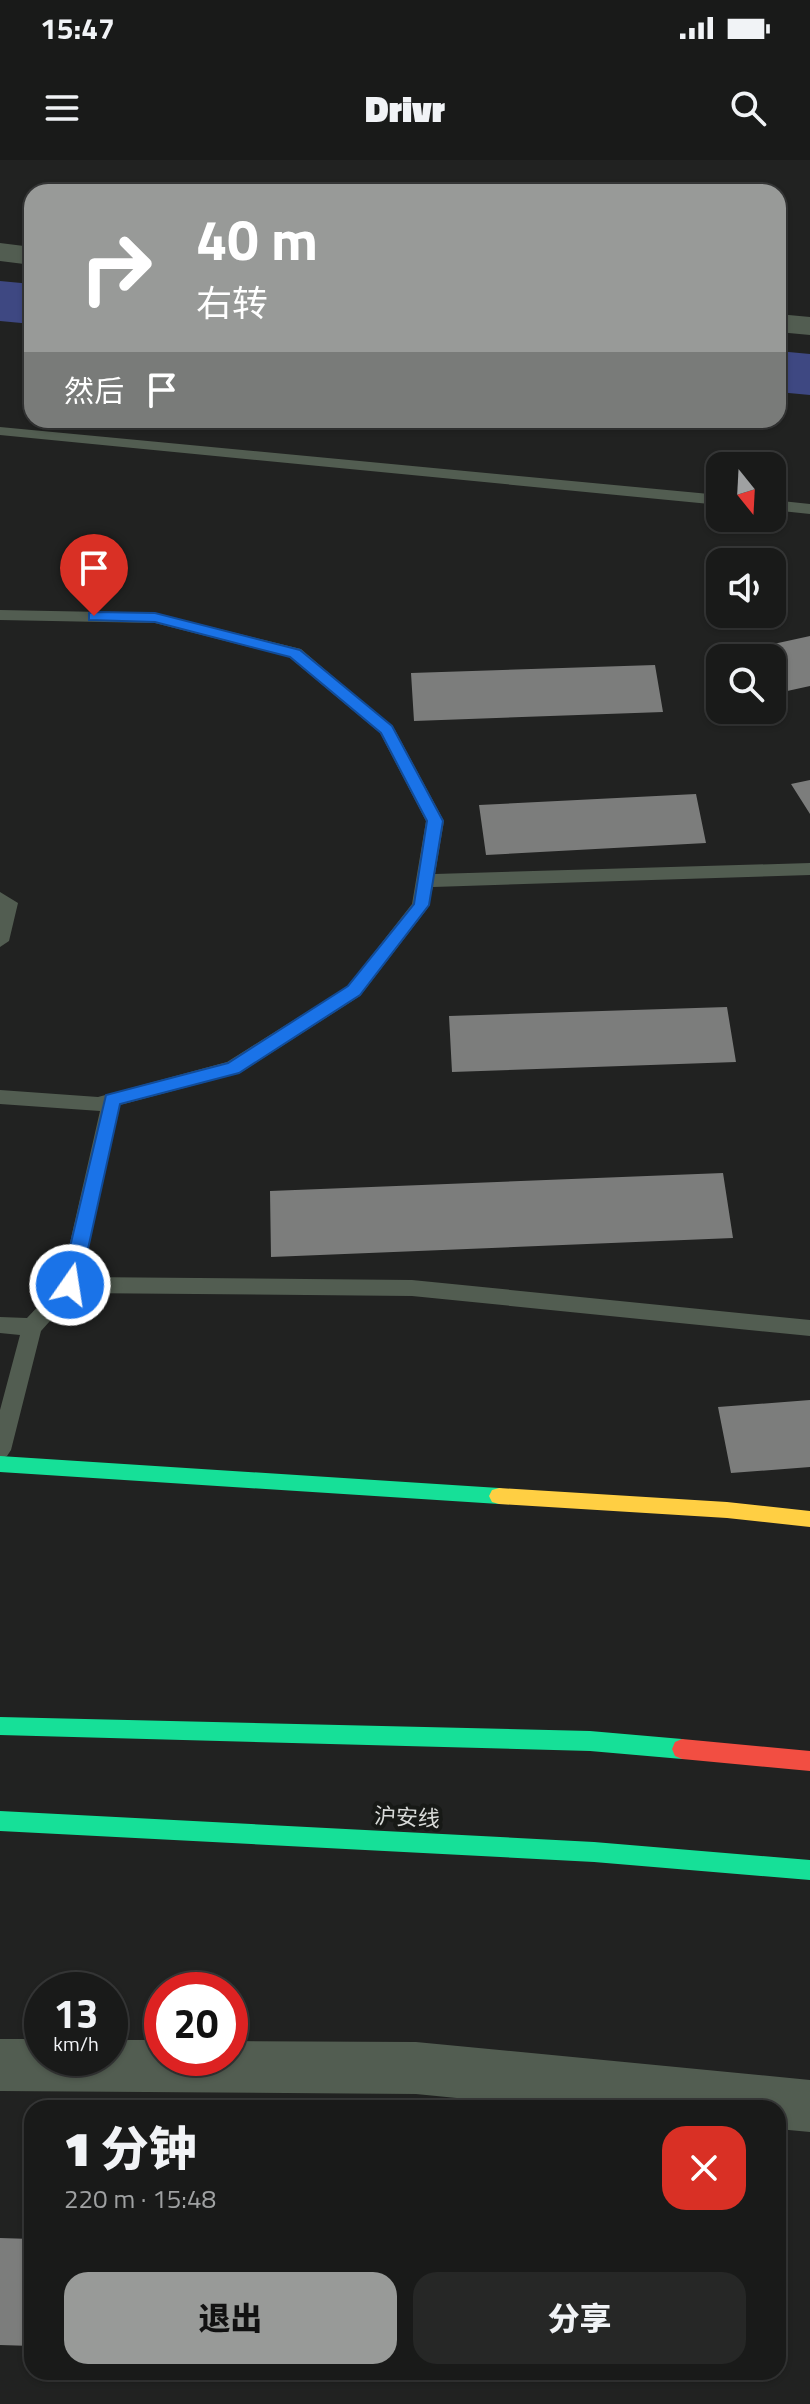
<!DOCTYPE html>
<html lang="zh">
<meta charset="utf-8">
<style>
:root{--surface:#191a19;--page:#262726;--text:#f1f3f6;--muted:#9fa1a2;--line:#373838;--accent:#989a98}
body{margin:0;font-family:"Titillium Web","Noto Sans SC",sans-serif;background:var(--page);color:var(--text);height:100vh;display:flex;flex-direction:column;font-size:30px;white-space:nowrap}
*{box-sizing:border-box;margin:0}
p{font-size:26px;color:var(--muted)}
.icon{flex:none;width:44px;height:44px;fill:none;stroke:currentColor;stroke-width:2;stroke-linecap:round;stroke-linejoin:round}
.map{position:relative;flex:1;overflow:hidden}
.side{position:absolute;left:24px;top:1940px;width:762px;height:280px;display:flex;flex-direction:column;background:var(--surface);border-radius:24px;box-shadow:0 2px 6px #0004,0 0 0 2px var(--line)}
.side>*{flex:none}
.hud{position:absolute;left:24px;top:24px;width:762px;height:244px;border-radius:24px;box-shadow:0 2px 6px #0004,0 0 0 2px var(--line);background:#989a98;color:#fff;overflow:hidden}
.needle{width:52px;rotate:162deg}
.fabs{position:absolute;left:706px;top:292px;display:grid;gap:16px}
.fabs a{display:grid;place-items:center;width:80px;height:80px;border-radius:16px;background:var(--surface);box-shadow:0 2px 6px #0004,0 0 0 2px var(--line);font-size:40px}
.speed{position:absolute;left:24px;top:1812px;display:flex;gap:16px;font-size:40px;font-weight:700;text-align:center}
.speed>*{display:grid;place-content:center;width:104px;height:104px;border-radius:50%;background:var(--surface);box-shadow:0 2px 6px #0004,0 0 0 2px var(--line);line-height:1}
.speed small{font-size:20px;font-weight:400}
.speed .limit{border:12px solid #d22;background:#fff;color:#111}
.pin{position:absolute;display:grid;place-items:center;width:68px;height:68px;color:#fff;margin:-82px -34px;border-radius:50% 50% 50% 0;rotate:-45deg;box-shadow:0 0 8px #0007}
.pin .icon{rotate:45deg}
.me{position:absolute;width:88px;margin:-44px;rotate:13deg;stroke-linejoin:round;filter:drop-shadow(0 0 6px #0008)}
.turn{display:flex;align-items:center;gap:28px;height:168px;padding:0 40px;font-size:36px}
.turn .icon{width:104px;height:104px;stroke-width:2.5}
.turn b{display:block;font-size:56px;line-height:68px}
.then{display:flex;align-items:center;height:76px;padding:0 40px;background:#0003;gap:16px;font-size:30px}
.round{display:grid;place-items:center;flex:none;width:84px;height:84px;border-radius:24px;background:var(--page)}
.headline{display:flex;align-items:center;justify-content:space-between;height:136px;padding:0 40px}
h1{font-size:48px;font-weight:800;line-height:60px}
.cta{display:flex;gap:16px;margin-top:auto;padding:16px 40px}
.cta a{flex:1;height:92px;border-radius:24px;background:var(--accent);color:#111;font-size:32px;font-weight:800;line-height:92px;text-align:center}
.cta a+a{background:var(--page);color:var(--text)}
.status{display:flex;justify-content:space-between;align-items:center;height:56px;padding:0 40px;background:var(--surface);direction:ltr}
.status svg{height:22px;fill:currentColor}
header{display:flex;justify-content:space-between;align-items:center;height:104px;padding:0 40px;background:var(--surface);font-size:36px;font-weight:800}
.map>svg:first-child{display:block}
.water{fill:#3e4882}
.building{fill:#7c7d7c}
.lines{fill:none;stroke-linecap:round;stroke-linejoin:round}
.lane{fill:#525d51;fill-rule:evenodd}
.street{fill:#525d51;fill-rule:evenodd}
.fast{fill:#16e098;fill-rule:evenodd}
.slow{fill:#ffcf43;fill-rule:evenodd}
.jam{fill:#f24e42;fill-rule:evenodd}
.route{fill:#1a73e8;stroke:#114b97;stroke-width:2}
.labels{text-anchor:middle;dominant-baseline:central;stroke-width:8;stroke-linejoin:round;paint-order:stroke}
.street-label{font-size:22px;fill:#d8dad8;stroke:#171916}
</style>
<div class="status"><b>15:47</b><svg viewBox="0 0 49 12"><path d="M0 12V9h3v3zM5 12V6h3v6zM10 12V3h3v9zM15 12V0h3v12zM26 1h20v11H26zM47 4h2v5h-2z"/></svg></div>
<header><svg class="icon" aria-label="menu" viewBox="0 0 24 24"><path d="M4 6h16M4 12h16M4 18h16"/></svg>Drivr<svg class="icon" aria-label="search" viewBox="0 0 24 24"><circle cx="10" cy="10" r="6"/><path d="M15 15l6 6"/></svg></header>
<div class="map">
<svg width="810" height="2244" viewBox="0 0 810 2244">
<rect width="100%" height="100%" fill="#212221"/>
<path class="water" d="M 0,121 L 32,124 L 32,164 L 0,161 Z
M 778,191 L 810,194 L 810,235 L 778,232 Z"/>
<path class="building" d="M 810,476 L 810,526 L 778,533 L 772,524 L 772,498 L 756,498 L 750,489 Z
M 655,505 L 663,552 L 414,561 L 411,513 Z
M 810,620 L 810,654 L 791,624 Z
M 696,634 L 706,683 L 486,695 L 479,645 Z
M 727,847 L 736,902 L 452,912 L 449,856 Z
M 723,1013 L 733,1078 L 271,1097 L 270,1031 Z
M 810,1240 L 810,1307 L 731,1313 L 718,1247 Z
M 0,2078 L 32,2079 L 32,2186 L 0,2185 Z"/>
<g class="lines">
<path class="lane" d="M 0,267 L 720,335 L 720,345 L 0,275 Z
M 772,340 L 810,344 L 810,354 L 772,350 Z
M 0,450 L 155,453 L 301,489 L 395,570 L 444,661 L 435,714 L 810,703 L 810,715 L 433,727 L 427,749 L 360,836 L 240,913 L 120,945 L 82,1117 L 412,1120 L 810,1160 L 810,1176 L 412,1136 L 75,1133 L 41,1171 L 11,1290 L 7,1296 L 0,1299 L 0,1250 L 20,1175 L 0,1173 L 0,1157 L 27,1158 L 61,1122 L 100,951 L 0,944 L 0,930 L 98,937 L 227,902 L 348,826 L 412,744 L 426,661 L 380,573 L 289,497 L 155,463 L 0,460 Z
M 0,732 L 18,743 L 9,781 L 0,787 Z"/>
<path class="street" d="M 0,83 L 32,87 L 32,105 L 0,101 Z
M 778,154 L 810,157 L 810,175 L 778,172 Z
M 0,1879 L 42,1879 L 42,1898 L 110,1898 L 110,1880 L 162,1880 L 162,1898 L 230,1898 L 230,1881 L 416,1882 L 810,1920 L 810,1972 L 778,1969 L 778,1948 L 559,1948 L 416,1934 L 0,1931 Z"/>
<path class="fast" d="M 0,1296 L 499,1328 L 506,1330 L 509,1336 L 506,1342 L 499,1344 L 0,1312 Z
M 0,1557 L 590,1571 L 682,1579 L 689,1582 L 692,1589 L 689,1596 L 682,1599 L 590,1591 L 0,1575 Z
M 0,1651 L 594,1682 L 810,1700 L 810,1720 L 594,1702 L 0,1671 Z"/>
<path class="slow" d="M 499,1328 L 727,1342 L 810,1351 L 810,1367 L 727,1358 L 499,1344 L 492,1342 L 489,1336 L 492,1330 Z"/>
<path class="jam" d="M 682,1579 L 810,1591 L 810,1611 L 682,1599 L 675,1596 L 672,1589 L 675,1582 Z"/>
</g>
<path class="route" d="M 94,452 L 155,453 L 300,490 L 392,566 L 443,661 L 429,745 L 360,835 L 239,913 L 120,944 L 80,1125 L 70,1133 L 61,1125 L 106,935 L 228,903 L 348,826 L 414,744 L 427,661 L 381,573 L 290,497 L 155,462 L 89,460 L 89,453 Z"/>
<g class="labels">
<g class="street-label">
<text transform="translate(407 1657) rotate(3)">沪安线</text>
</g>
</g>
</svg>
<div class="fabs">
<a><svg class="needle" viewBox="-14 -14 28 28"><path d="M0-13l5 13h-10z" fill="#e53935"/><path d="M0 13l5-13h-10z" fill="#9fa1a2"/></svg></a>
<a><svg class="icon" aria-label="sound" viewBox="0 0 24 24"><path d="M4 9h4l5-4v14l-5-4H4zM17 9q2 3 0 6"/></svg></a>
<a><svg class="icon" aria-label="search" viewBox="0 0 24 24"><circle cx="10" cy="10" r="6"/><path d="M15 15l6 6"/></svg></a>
</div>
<div class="speed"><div>13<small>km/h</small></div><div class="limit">20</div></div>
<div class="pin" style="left:94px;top:456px;background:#d93025"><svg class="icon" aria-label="arrive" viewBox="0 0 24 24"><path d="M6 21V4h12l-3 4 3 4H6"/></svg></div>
<svg class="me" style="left:70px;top:1125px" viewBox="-20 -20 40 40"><circle r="17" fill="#1a73e8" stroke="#fff" stroke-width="3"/><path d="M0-11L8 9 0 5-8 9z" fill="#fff"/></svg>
<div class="hud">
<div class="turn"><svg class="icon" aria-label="right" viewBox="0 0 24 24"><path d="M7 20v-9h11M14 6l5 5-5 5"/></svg><div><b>40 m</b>右转</div></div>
<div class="then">然后<svg class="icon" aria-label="arrive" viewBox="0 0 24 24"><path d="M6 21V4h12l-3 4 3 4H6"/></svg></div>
</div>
<section class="side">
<div class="headline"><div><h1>1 分钟</h1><p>220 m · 15:48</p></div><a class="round" style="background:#d93025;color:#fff"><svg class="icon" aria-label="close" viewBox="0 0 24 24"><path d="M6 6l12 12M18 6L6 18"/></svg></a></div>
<div class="cta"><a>退出</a><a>分享</a></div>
</section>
</div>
